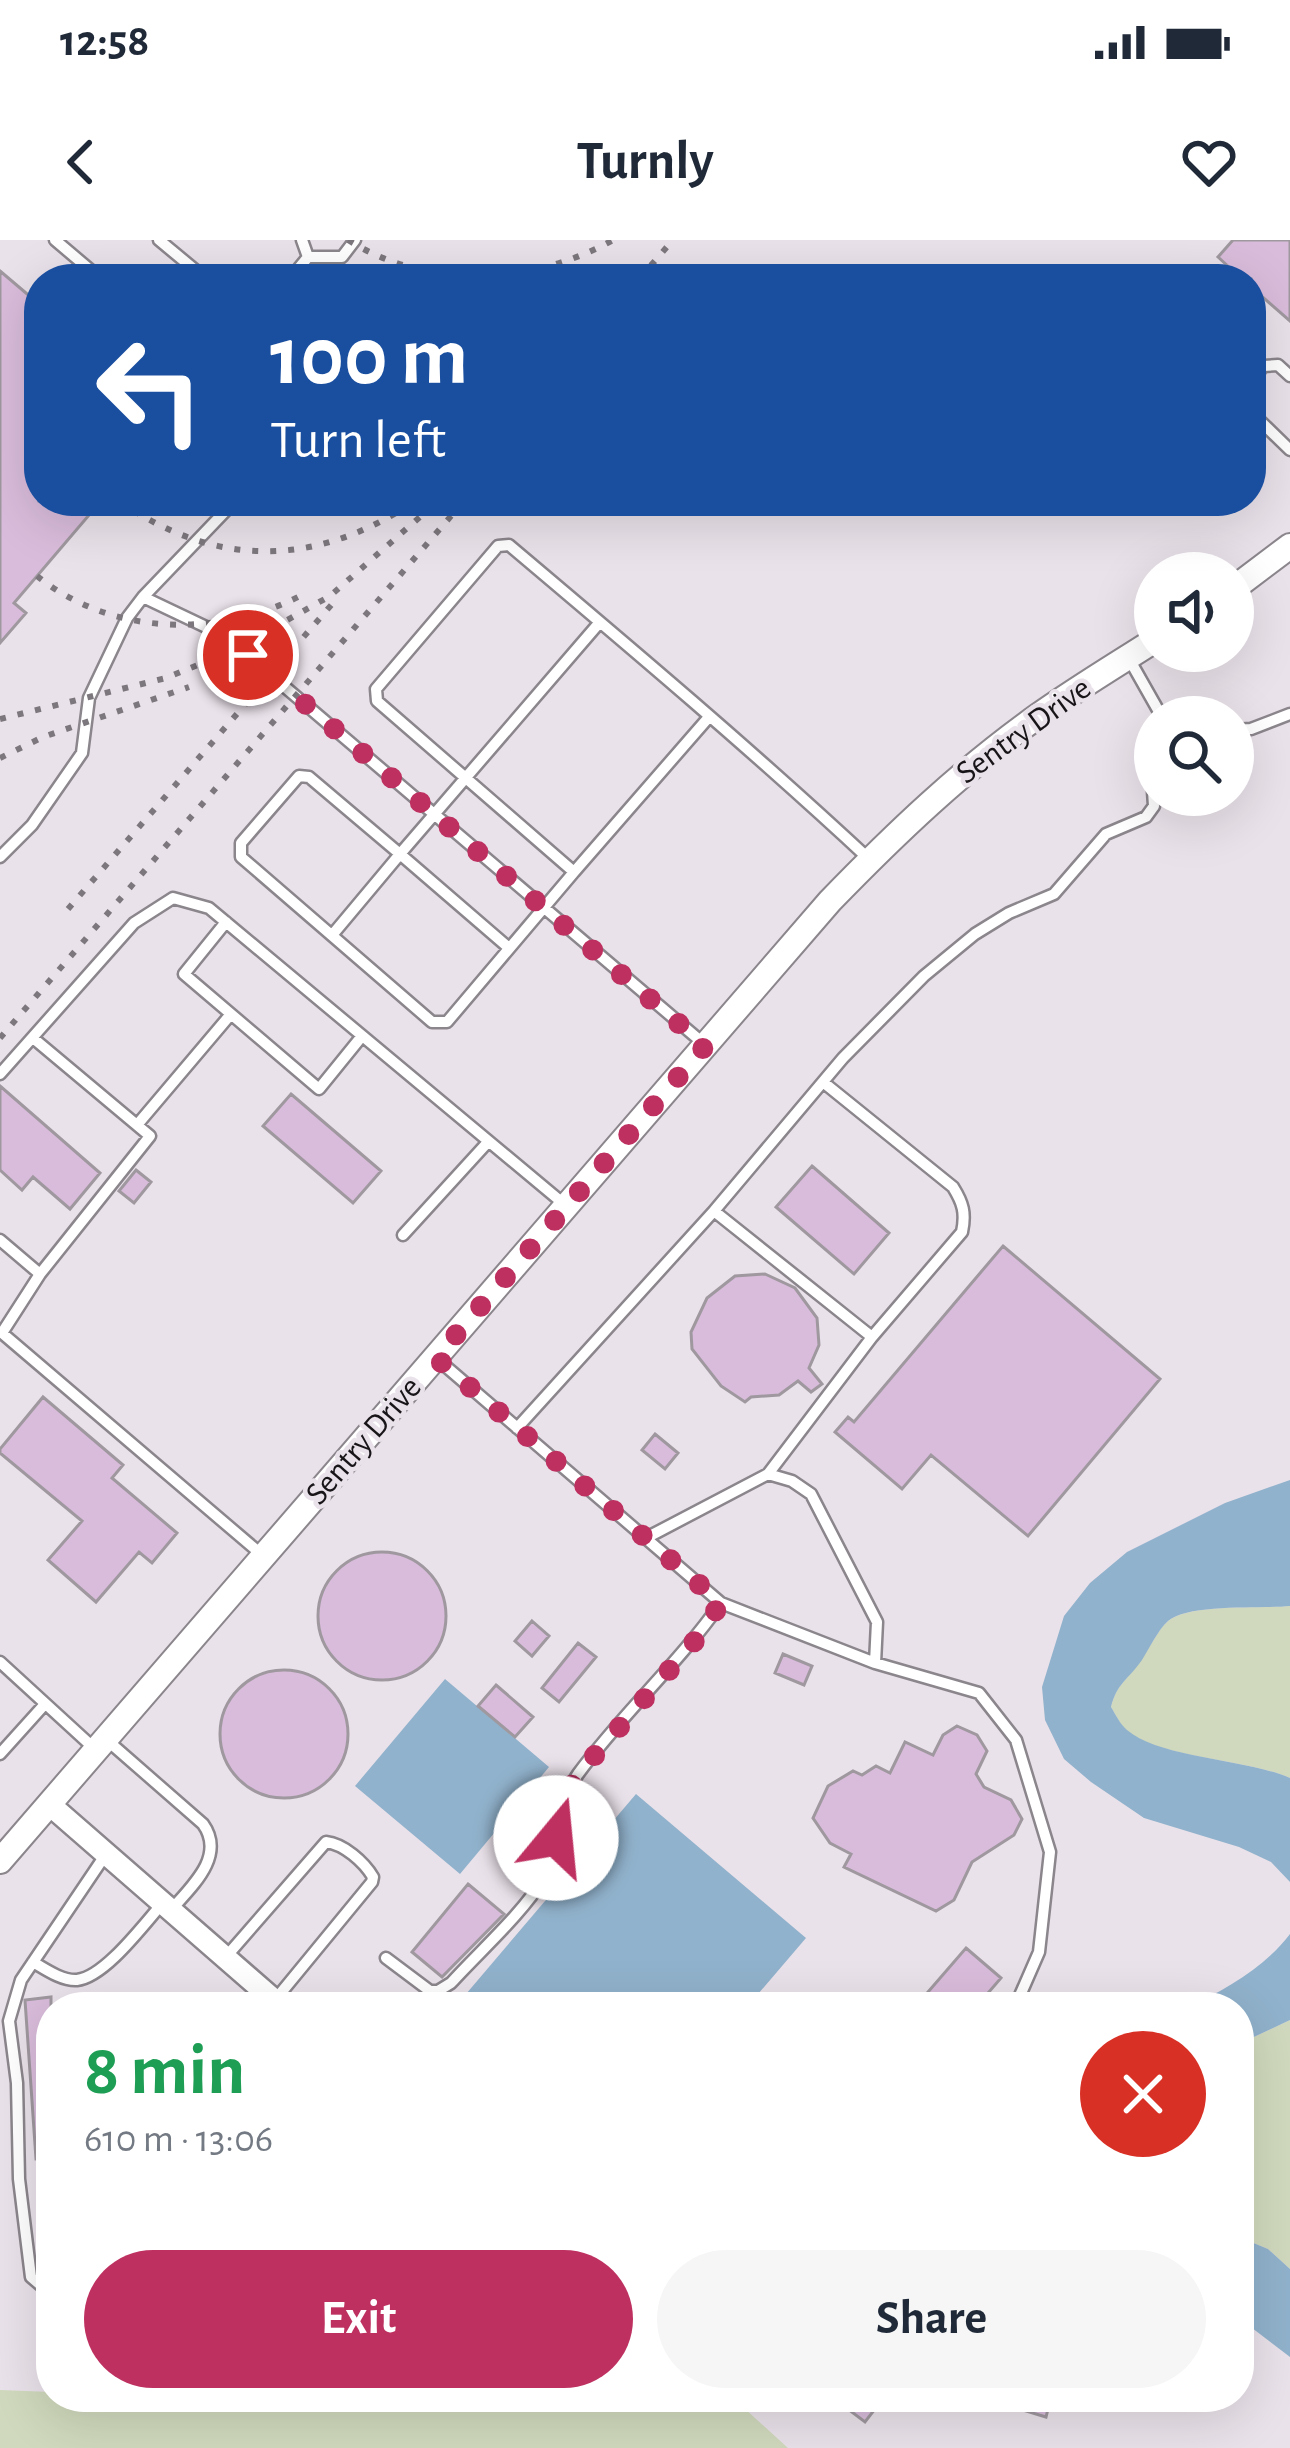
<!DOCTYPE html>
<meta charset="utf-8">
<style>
:root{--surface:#fff;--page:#f6f6f7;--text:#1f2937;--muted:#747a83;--accent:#be305f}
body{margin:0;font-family:"Alegreya Sans",sans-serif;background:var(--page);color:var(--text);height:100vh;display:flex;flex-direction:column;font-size:45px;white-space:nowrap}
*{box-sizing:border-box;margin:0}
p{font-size:39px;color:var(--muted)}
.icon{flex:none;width:66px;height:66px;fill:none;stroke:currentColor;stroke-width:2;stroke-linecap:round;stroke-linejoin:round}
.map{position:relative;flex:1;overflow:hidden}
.drawer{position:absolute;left:36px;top:1752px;width:1218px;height:420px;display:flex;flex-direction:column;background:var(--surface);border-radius:48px;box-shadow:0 12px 48px #0002}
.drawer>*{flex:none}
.top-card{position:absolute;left:24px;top:24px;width:1242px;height:252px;border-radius:48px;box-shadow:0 12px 48px #0002;background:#1a4fa0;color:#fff;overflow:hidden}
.tools{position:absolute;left:1134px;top:312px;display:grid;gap:24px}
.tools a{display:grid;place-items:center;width:120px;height:120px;border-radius:50%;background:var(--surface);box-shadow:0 12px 48px #0002;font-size:60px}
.pin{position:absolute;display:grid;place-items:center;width:102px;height:102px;color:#fff;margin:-51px;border:6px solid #fff;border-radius:50%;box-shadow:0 3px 12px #0007}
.me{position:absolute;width:132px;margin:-66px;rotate:17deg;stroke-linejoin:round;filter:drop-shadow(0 0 9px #0008)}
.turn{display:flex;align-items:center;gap:42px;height:252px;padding:0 48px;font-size:54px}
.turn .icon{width:156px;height:156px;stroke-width:2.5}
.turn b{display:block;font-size:84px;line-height:102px}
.round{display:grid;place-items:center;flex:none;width:126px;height:126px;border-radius:63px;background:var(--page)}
.head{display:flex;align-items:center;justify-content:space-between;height:204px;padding:0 48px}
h1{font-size:72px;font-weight:700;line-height:90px;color:#1e9e55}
.cta{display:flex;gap:24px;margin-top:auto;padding:24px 48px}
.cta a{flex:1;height:138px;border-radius:72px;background:var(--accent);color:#fff;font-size:48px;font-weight:700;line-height:138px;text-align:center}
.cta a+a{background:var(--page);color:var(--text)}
.status{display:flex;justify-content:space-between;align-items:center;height:84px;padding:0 60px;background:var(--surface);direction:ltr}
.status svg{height:33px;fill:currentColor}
header{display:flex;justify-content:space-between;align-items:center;height:156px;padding:0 48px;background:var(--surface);font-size:54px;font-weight:700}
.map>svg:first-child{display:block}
.green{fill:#d0d9bd}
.water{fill:#91b2cc}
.building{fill:#d9bcdb;stroke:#9f989f;stroke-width:3}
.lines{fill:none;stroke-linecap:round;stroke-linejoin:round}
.service-casing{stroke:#8b858c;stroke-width:15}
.minor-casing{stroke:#8b858c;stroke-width:26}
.tertiary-casing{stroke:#8b858c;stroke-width:28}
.service{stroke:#fff;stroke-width:10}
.minor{stroke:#fff;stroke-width:21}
.tertiary{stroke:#fff;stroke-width:24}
.rail{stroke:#7c777c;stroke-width:6;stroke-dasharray:6 12;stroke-linecap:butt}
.route{stroke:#be305f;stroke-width:21;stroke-dasharray:0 37.8}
.labels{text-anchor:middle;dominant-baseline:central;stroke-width:9;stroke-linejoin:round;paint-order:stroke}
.street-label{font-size:33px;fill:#181518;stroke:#eae2ea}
</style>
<div class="status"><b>12:58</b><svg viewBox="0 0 49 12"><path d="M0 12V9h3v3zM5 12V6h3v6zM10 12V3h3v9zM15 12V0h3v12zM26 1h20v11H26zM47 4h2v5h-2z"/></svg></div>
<header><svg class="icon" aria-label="back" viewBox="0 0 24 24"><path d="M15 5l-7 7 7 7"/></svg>Turnly<svg class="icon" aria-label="heart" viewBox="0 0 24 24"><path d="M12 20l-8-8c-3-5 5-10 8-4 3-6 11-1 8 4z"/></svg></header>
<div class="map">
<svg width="1290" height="2208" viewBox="0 0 1290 2208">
<rect width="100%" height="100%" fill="#eae2ea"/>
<path class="green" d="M 1290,1366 L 1290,1538 C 1247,1519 1159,1518 1127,1491 C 1120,1484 1116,1475 1111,1467 C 1117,1443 1128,1440 1141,1420 C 1149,1409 1158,1390 1168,1381 C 1190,1363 1261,1369 1290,1366 Z
M 1290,1780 L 1290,2029 L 1268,2009 L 1239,1997 L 1239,1804 Z
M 0,2150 L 51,2152 L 51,2157 L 211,2157 L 372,2162 L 396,2157 L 732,2157 L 788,2208 L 0,2208 Z"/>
<path class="water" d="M 1290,1240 L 1290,1366 C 1262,1369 1189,1363 1168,1381 C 1158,1390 1149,1409 1142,1420 C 1128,1440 1117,1443 1111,1467 C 1116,1475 1120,1484 1127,1490 C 1159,1518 1247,1519 1290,1538 L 1290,1642 L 1271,1622 L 1239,1607 L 1144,1578 L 1091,1542 L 1064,1519 L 1045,1480 L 1042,1447 L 1064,1376 L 1090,1343 L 1127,1312 L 1225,1263 Z
M 445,1439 L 549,1527 L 460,1634 L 355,1546 Z
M 636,1554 L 806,1698 L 747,1767 L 481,1767 L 466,1754 Z
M 1290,1694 L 1290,1780 L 1239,1804 L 1239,1767 L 1188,1767 C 1225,1750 1265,1727 1290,1694 Z
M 1239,1997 L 1268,2009 L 1290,2029 L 1290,2117 L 1239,2078 Z"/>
<path class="building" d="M 1233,0 L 1290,0 L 1290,81 L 1251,47 L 1251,39 L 1242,39 L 1218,17 Z
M 0,31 L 39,64 L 39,261 L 101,261 L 14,363 L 26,373 L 0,403 Z
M 0,846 L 100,933 L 70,969 L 33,937 L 22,950 L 0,930 Z
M 291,854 L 381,931 L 353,963 L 263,886 Z
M 812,926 L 889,993 L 854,1034 L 776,967 Z
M 136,930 L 151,942 L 134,963 L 119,951 Z
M 1003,1006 L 1160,1139 L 1028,1296 L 931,1215 L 902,1249 L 835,1192 L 848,1177 L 854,1182 Z
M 765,1034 L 795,1048 L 817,1078 L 819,1105 L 809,1128 L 822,1144 L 811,1152 L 798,1141 L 779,1155 L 751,1157 L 745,1162 L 721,1146 L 692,1109 L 691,1092 L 707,1058 L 735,1036 Z
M 43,1157 L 123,1225 L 112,1238 L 177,1293 L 152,1323 L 139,1312 L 96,1362 L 48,1320 L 82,1281 L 0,1213 L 0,1209 Z
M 655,1194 L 678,1213 L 665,1229 L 642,1210 Z
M318 1376a64 64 0 1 1 128 0a64 64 0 1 1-128 0Z
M 532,1381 L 549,1396 L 532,1416 L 515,1401 Z
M 578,1403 L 596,1417 L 559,1462 L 542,1448 Z
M 783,1414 L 812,1426 L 804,1445 L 775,1433 Z
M220 1494a64 64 0 1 1 128 0a64 64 0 1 1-128 0Z
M 496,1445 L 533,1477 L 515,1497 L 478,1466 Z
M 957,1486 L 977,1495 L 987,1511 L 976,1534 L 984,1547 L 1011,1560 L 1022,1579 L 1014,1595 L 972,1622 L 954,1660 L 936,1671 L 844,1627 L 851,1614 L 830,1603 L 813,1578 L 828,1546 L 853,1531 L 862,1535 L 876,1526 L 890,1533 L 905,1502 L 933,1515 L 943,1495 Z
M 468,1644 L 504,1674 L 442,1737 L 412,1712 Z
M 966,1708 L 1001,1738 L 976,1767 L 915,1767 Z
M 51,1757 L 51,1918 L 36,1919 L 25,1760 Z
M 832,2157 L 860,2157 L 875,2169 L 865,2182 Z
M 993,2157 L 1051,2157 L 1046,2177 L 993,2161 Z"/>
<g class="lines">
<defs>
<path id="service" d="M 55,0 L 101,39
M 159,0 L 206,39
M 308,17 L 342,17 L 355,0
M 290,39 L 308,17 L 302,0
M 1251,140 L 1264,126 L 1278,125 L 1290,136
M 1251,172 L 1290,210
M 143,357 L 225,396 L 703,803
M 600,382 L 400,614 L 309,537 L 299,536 L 241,603 L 241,617 L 432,782 L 447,782 L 574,632 L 377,461 L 376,449 L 498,306 L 509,305 C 631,408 753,511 870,620
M 1128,417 L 1162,477
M 1233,490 L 1251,489 L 1290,474
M 0,617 L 32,585 L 82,513 L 89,458 L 127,378 L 143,357 L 235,261
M 574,632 L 709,477
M 226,682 L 184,734 L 319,849 L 362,796
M 333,694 L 400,614 L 509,708
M 33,798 L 150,896 L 40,1034
M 0,834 L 134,683 L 173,658 L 209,668 L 564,964
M 137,885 L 231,774
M 714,971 L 872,1097
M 403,995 L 488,902
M 0,1000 L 40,1034 L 2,1093 L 261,1314
M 517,1188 L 714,971 L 843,818 L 924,736 L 975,694 L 1009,673 L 1054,654 L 1106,594 L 1146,577 L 1154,566 L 1151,521 L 1155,511
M 768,1234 L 872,1097 L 962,992 C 966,973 963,963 953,947 L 823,842
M 646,1298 L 768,1234 L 792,1241 L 811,1254 L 877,1382 L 875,1423
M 721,1363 L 875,1423 L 979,1453 L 1016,1500 L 1050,1612 L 1039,1712 L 1015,1767
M 0,1422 L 96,1510
M 108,1501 L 203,1584 C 226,1616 192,1646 171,1670
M 0,1514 L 45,1464
M 225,1718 L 326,1602 C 344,1604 364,1622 373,1637 L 372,1642 L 275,1760
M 386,1718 L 430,1751 L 438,1751 L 451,1743 C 479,1712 523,1673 543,1639 C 561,1606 556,1566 578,1534 C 622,1474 678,1424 721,1363 L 436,1118
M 33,1722 C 45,1729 62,1741 77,1740 C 105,1737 144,1684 162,1664
M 51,2054 L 31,2037 L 19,1939 L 17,1843 L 9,1781 L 21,1740 L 106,1614"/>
<path id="minor" d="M 49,1564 L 282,1767"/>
<path id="tertiary" d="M 1233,349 L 1290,306
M 0,1621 L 830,661 C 895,594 962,530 1038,476 C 1076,449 1116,425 1155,400"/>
</defs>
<use href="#service" class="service-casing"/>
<use href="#minor" class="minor-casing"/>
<use href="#tertiary" class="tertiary-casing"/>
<use href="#service" class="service"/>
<use href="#minor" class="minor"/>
<use href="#tertiary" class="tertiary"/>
<path class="rail" d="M 348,0 C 427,50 533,45 613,0
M 639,39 L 673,0
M 119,261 C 217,329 317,327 415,261
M 37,336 C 113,397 220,398 304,354
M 0,479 L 166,438 L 232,411 L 330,356 L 438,261
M 0,518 L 43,497 L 189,447
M 68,669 L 333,363
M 0,798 L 464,261"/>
</g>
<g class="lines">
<path class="route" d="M 248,415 L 705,806 L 436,1118 L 721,1363 L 694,1402 L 575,1538 L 562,1567 L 556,1598"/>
</g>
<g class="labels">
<g class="street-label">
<text transform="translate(1024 491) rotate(-36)">Sentry Drive</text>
<text transform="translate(364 1201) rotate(-49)">Sentry Drive</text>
</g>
</g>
</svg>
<div class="tools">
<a><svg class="icon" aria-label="sound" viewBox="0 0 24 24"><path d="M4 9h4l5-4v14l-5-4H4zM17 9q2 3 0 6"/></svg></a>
<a><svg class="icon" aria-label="search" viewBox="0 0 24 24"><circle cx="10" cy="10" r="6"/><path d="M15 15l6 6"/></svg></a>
</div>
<div class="pin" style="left:248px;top:415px;background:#d93025"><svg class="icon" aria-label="arrive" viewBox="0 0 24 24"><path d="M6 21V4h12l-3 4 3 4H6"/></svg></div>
<svg class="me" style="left:556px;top:1598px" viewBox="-20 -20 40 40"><circle r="19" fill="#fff"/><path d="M0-13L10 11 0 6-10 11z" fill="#be305f"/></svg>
<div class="top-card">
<div class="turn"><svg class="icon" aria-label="left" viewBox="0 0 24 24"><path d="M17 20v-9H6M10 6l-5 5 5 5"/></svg><div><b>100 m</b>Turn left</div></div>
</div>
<section class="drawer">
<div class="head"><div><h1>8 min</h1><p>610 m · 13:06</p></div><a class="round" style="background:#d93025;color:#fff"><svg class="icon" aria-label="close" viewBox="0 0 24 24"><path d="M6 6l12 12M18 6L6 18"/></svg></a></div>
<div class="cta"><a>Exit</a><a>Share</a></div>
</section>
</div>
